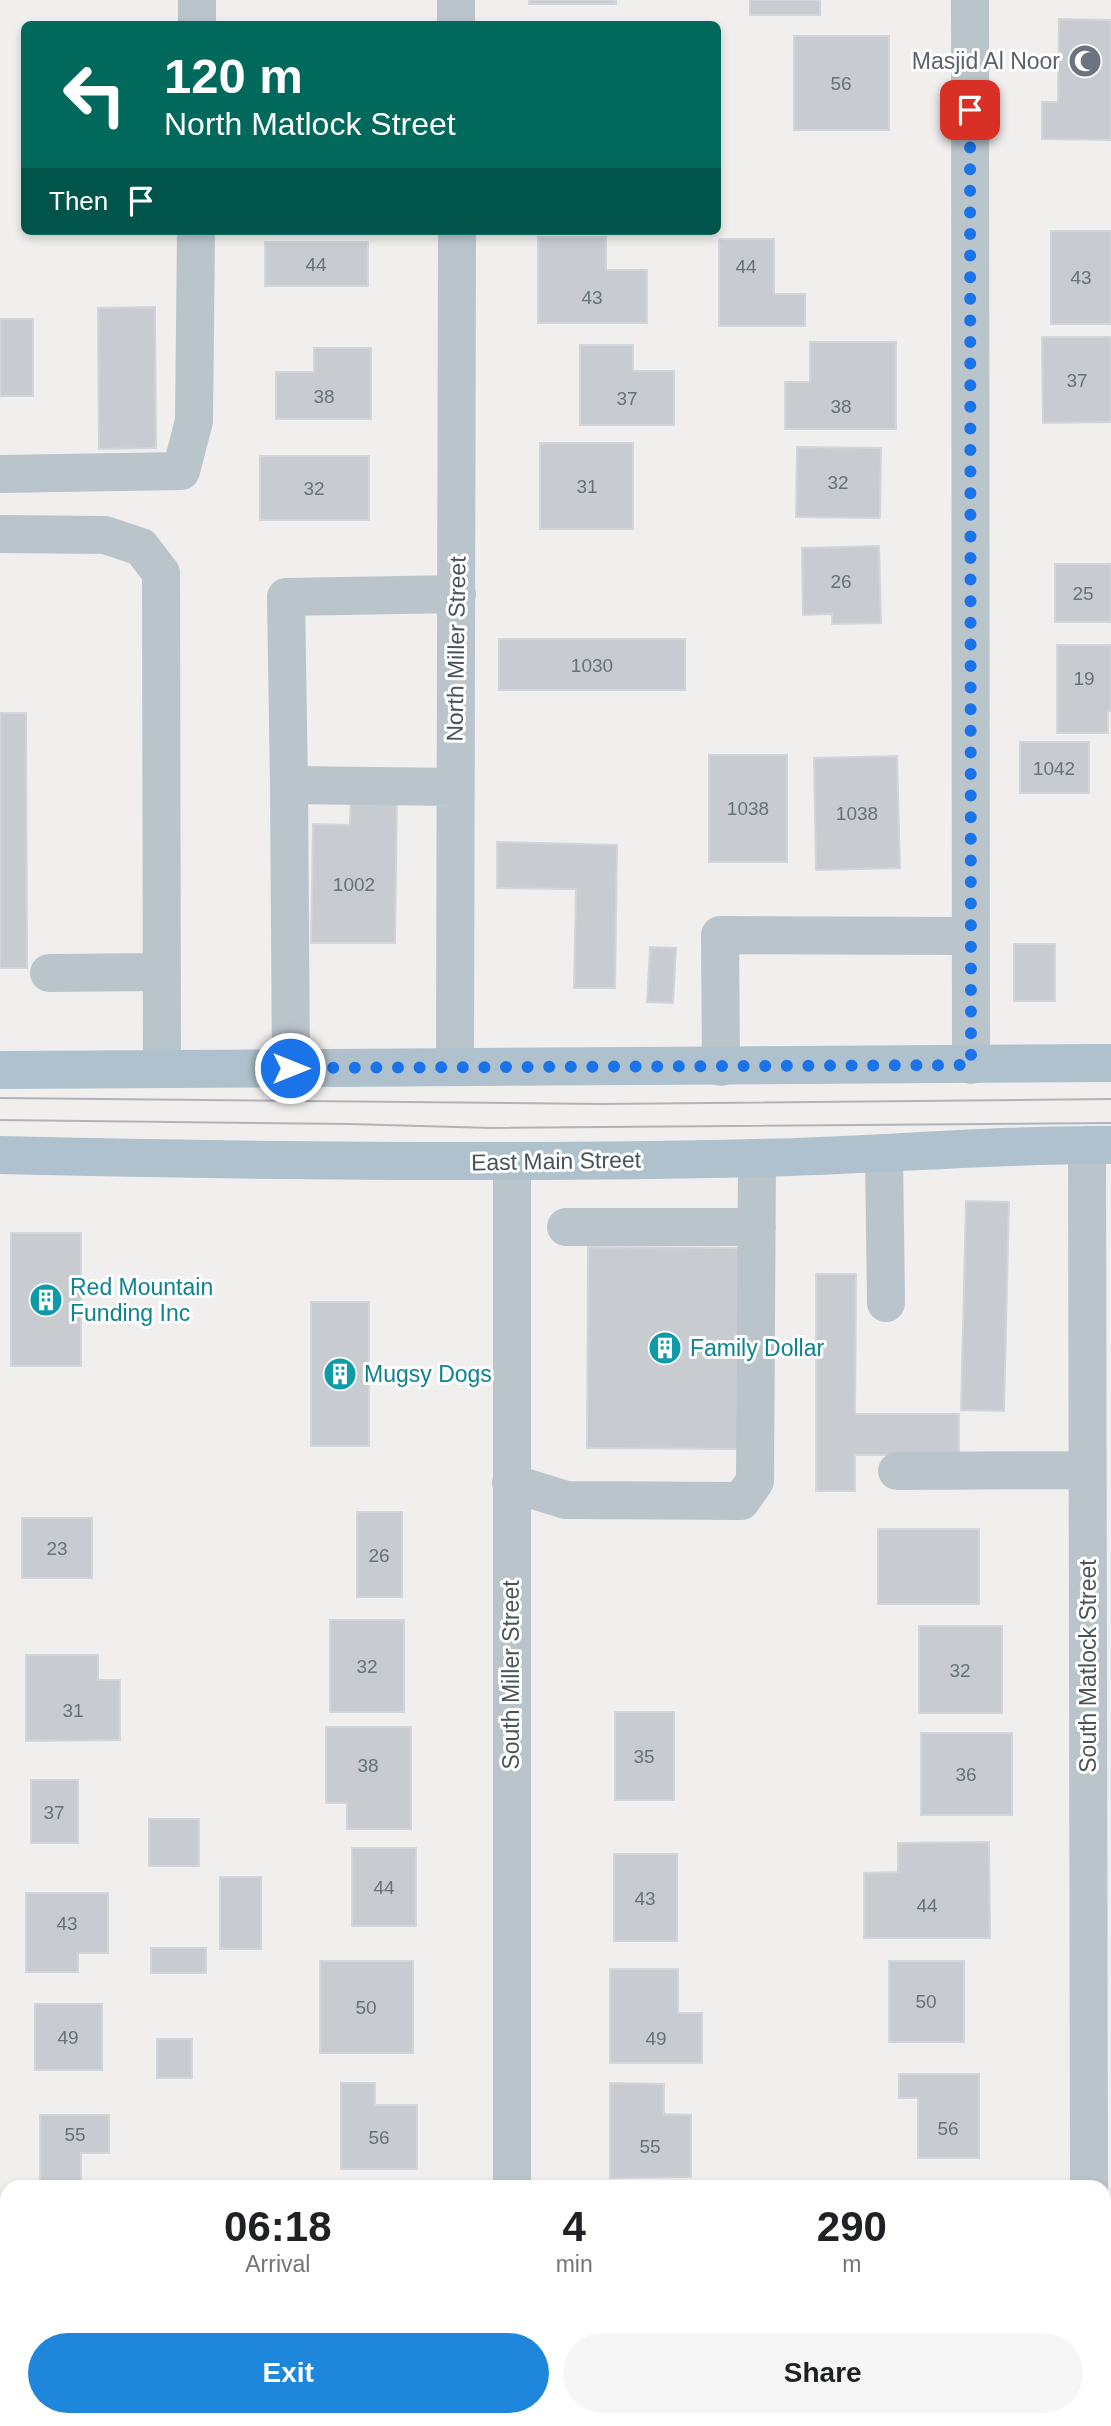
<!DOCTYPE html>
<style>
:root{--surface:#fff;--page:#f6f6f6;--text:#202124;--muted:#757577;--accent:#1e86db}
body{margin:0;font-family:Helvetica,sans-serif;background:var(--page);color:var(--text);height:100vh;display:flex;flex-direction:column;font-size:26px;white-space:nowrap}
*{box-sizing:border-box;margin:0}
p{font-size:23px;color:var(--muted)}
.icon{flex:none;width:38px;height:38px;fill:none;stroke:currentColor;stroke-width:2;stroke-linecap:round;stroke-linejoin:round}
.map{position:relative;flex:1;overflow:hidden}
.sheet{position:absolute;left:0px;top:2180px;width:1111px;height:247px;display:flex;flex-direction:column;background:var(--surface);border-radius:21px 21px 0 0;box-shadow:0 4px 10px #0003}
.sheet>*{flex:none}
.banner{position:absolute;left:21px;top:21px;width:700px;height:214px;border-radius:10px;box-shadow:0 4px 10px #0003;background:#00695c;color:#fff;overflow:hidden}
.pin{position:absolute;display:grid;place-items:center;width:60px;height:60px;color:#fff;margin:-30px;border-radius:14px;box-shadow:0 4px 10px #0006}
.me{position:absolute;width:77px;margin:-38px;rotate:90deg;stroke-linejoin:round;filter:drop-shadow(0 0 5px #0008)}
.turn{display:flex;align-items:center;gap:24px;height:147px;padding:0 28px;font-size:32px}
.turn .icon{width:91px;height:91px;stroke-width:2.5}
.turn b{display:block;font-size:49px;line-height:60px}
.then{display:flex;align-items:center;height:66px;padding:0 28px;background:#0003;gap:14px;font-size:26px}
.eta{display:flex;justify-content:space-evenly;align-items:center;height:119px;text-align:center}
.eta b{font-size:42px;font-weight:700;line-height:49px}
.cta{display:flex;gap:14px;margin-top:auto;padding:14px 28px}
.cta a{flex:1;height:80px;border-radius:42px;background:var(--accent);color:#fff;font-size:28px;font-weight:700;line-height:80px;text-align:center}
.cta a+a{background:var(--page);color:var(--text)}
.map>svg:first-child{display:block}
.building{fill:#c8ccd1;stroke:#d2d5da;stroke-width:2}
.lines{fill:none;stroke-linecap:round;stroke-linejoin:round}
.minor{stroke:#bac4cb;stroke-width:38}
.major{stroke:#aec1cc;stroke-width:38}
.tram{stroke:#b0b4b8;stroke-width:2}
.route{stroke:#1a73e8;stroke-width:12;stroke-dasharray:0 21.6}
.labels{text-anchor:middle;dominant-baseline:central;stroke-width:6;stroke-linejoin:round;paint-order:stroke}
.number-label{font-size:19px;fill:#677278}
.worship-label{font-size:23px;fill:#5b616d;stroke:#fff;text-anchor:end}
.street-label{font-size:23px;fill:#47545b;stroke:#fff}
.culture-label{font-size:23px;fill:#0d838f;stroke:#fff;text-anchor:start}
</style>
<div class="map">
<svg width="1111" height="2426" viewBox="0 0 1111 2426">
<rect width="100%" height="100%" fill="#f1eeee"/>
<path class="building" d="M 529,0 L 616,0 L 616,4 L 529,4 Z
M 750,0 L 820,0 L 820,15 L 750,15 Z
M 1059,19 L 1111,20 L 1111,140 L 1042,139 L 1042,102 L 1058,102 Z
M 794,36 L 889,36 L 889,130 L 794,130 Z
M 1051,231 L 1111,231 L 1111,324 L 1051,324 Z
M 538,237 L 606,237 L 606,270 L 647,270 L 647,323 L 538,323 Z
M 719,239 L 774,239 L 774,294 L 805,294 L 805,326 L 719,326 Z
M 265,242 L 368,242 L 368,286 L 265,286 Z
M 155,307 L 156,448 L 99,449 L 98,308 Z
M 0,319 L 33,319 L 33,396 L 0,396 Z
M 1042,337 L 1111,337 L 1111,422 L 1043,423 Z
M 810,342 L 896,342 L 896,429 L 785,429 L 785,382 L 810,382 Z
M 580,345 L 633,345 L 633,371 L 674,371 L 674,425 L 580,425 Z
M 314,348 L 371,348 L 371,419 L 276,419 L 276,372 L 314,372 Z
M 540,443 L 633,443 L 633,529 L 540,529 Z
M 797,447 L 881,448 L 880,518 L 796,517 Z
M 260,456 L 369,456 L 369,520 L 260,520 Z
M 879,546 L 881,623 L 832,624 L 832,614 L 803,615 L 802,548 Z
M 1055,564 L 1111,564 L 1111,622 L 1055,622 Z
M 499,639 L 685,639 L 685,690 L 499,690 Z
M 1057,645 L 1111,645 L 1111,711 L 1108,711 L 1108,733 L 1057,733 Z
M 0,713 L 26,713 L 27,968 L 0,968 Z
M 1020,742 L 1089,742 L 1089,793 L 1020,793 Z
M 709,755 L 787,755 L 787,862 L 709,862 Z
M 897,756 L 900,868 L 816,870 L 814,758 Z
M 351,793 L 397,794 L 395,943 L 311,943 L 313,824 L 350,825 Z
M 497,842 L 617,845 L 615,988 L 574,988 L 576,889 L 497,888 Z
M 1014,944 L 1055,944 L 1055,1001 L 1014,1001 Z
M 650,947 L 676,948 L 673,1003 L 647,1002 Z
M 966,1201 L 1009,1202 L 1004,1411 L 961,1410 Z
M 11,1233 L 81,1233 L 81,1366 L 11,1366 Z
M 588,1247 L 742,1248 L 742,1449 L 587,1448 Z
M 816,1274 L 856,1274 L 855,1414 L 959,1414 L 959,1455 L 855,1455 L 855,1491 L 816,1491 Z
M 311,1302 L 369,1302 L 369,1446 L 311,1446 Z
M 357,1512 L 402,1512 L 402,1597 L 357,1597 Z
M 22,1518 L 92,1518 L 92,1578 L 22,1578 Z
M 878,1529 L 979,1529 L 979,1604 L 878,1604 Z
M 330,1620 L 404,1620 L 404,1712 L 330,1712 Z
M 919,1626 L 1002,1626 L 1002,1713 L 919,1713 Z
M 26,1655 L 98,1655 L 98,1680 L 120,1680 L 120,1740 L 26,1741 Z
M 615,1712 L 674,1712 L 674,1800 L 615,1800 Z
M 326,1727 L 411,1727 L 411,1829 L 347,1829 L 347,1803 L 326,1803 Z
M 921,1733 L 1012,1733 L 1012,1815 L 921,1815 Z
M 31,1780 L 78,1780 L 78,1843 L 31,1843 Z
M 149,1819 L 199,1819 L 199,1866 L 149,1866 Z
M 989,1842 L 990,1938 L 864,1938 L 864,1873 L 898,1872 L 898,1843 Z
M 352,1848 L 416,1848 L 416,1926 L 352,1926 Z
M 614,1854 L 677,1854 L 677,1941 L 614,1941 Z
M 220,1877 L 261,1877 L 261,1949 L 220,1949 Z
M 26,1893 L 108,1893 L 108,1953 L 78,1953 L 78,1972 L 26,1972 Z
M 151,1948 L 206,1948 L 206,1973 L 151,1973 Z
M 320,1961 L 413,1961 L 413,2053 L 320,2053 Z
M 889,1961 L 964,1961 L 964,2042 L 889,2042 Z
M 610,1969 L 678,1969 L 678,2013 L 702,2013 L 702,2063 L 610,2063 Z
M 35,2004 L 102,2004 L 102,2070 L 35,2070 Z
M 157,2039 L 192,2039 L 192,2078 L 157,2078 Z
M 899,2074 L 979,2074 L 979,2158 L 918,2158 L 918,2098 L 899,2098 Z
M 341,2083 L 375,2083 L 375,2105 L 417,2105 L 417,2169 L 341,2169 Z
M 610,2083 L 664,2084 L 664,2114 L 691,2115 L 691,2177 L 610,2178 Z
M 40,2115 L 109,2115 L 109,2153 L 81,2153 L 81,2188 L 40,2188 Z
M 647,2181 L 726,2181 L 726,2188 L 647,2188 Z
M 920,2420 L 978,2420 L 978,2426 L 920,2426 Z"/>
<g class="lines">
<path class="minor" d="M 456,0 L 456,24
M 970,0 L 971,1065
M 197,24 L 197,0
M 0,474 L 181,471 L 194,421 L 196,231
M 0,534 L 105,535 L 141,547 L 161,573 L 162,1069
M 289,785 L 291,1068
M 455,787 L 289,785 L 286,597 L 457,594
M 49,973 L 162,972
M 455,1067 L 457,231
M 721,1067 L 720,935 L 970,936
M 1087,1145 L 1089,2188
M 884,1153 L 886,1303
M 566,1227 L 757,1227
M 897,1471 L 1087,1470
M 511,1483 L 566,1500 L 741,1501 L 755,1481 L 757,1158
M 512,2188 L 512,1162
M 512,2420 L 512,2426
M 1090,2420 L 1090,2426"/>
<path class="major" d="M 0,1070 L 1111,1063
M 0,1155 C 251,1161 502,1164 754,1158 C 873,1156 992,1144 1111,1145"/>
<path class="tram" d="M 0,1098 L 601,1104 L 1111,1099
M 0,1120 L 349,1124 L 492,1128 L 1111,1123"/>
</g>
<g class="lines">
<path class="route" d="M 290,1068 L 971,1065 L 970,110"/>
</g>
<defs>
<symbol id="mosque-disc" viewBox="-11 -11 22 22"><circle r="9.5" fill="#6b7280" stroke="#fff"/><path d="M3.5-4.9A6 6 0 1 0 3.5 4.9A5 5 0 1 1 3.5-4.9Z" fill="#fff"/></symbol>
<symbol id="building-disc" viewBox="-11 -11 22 22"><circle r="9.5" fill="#0f9aa8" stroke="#fff"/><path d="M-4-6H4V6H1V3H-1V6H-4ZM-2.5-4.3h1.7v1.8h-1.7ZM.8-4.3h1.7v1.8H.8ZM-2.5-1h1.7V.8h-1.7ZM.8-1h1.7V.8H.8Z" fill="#fff"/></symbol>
</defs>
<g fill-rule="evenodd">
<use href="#mosque-disc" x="1066" y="42" width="38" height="38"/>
<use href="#building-disc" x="27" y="1281" width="38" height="38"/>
<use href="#building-disc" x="646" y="1329" width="38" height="38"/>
<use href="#building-disc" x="321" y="1355" width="38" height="38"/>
</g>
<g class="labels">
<g class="number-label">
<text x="841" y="83">56</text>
<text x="316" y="264">44</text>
<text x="746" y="266">44</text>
<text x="1081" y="277">43</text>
<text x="592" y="297">43</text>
<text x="1077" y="380">37</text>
<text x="324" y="396">38</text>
<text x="627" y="398">37</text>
<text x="841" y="406">38</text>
<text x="838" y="482">32</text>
<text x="587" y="486">31</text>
<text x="314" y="488">32</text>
<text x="841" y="581">26</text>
<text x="1083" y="593">25</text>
<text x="592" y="665">1030</text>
<text x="1084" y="678">19</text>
<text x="1054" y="768">1042</text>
<text x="748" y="808">1038</text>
<text x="857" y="813">1038</text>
<text x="354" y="884">1002</text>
<text x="57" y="1548">23</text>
<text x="379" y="1555">26</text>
<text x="367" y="1666">32</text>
<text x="960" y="1670">32</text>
<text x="73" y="1710">31</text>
<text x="644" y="1756">35</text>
<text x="368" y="1765">38</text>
<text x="966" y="1774">36</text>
<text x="54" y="1812">37</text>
<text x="384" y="1887">44</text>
<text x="645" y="1898">43</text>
<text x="927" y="1905">44</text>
<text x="67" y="1923">43</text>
<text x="926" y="2001">50</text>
<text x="366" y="2007">50</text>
<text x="68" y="2037">49</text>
<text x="656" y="2038">49</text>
<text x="948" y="2128">56</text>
<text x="75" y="2134">55</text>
<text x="379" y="2137">56</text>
<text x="650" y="2146">55</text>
</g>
<g class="worship-label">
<text x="1060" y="61">Masjid Al Noor</text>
</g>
<g class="street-label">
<text transform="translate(456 649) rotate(-89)">North Miller Street</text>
<text transform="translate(556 1161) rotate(-1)">East Main Street</text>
<text transform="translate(1088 1666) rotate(-90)">South Matlock Street</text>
<text transform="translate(511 1675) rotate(-90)">South Miller Street</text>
</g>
<g class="culture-label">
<text x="70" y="1287">Red Mountain<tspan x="70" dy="26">Funding Inc</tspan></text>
<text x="690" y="1348">Family Dollar</text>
<text x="364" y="1374">Mugsy Dogs</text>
</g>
</g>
</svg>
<div class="pin" style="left:970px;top:110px;background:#d93025"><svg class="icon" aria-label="arrive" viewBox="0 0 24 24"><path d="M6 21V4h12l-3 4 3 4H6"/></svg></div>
<svg class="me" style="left:290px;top:1068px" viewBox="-20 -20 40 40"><circle r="17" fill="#1a73e8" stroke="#fff" stroke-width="3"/><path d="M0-11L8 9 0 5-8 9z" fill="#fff"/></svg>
<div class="banner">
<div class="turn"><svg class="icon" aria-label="left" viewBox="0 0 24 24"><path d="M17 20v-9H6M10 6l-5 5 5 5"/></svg><div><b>120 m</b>North Matlock Street</div></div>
<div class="then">Then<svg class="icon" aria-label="arrive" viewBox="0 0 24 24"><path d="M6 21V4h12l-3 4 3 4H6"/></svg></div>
</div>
<section class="sheet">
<div class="eta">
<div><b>06:18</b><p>Arrival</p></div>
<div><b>4</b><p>min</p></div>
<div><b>290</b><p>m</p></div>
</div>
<div class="cta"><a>Exit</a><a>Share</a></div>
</section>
</div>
